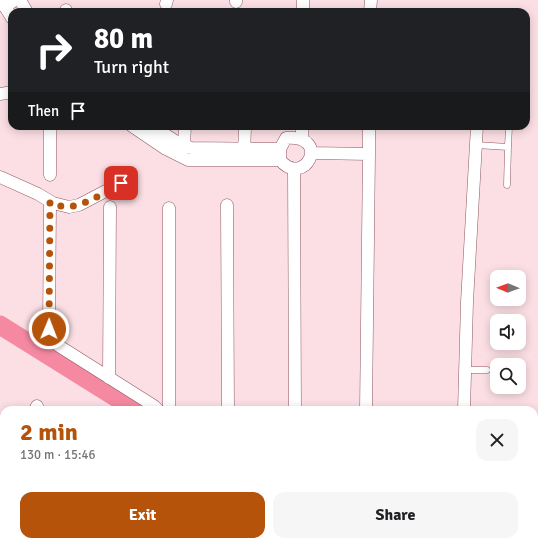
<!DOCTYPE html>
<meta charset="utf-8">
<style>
:root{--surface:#fff;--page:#f6f6f6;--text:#202124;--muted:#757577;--accent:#b45309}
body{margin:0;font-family:Signika,sans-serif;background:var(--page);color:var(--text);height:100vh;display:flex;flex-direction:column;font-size:15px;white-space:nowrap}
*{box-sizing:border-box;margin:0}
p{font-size:13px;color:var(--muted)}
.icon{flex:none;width:22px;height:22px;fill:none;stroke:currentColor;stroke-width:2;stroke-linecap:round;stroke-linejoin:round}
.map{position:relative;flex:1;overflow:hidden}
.drawer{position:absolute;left:0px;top:406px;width:538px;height:140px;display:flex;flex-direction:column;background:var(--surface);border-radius:12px 12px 0 0;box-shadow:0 2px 10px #0003}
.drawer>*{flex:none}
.guide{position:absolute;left:8px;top:8px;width:522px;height:122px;border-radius:12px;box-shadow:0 2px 10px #0003;background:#202124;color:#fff;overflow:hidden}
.needle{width:26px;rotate:271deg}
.tools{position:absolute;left:490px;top:270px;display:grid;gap:8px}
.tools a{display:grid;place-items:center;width:36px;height:36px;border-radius:8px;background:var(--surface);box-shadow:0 2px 10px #0003;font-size:20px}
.pin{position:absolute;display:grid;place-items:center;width:34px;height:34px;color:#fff;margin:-17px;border-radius:8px;box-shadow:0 2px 6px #0006}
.me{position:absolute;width:44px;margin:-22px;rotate:1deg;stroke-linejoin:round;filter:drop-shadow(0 0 3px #0008)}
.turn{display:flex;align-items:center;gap:14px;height:84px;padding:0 20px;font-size:18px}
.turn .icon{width:52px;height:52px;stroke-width:2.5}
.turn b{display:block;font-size:28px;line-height:34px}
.then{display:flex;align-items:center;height:38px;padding:0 20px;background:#0003;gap:8px;font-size:15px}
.round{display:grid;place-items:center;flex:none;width:42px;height:42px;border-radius:12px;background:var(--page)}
.headline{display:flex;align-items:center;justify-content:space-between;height:68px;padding:0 20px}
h1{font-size:24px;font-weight:700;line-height:30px;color:var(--accent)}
.action{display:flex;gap:8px;margin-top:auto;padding:8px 20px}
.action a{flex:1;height:46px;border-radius:12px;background:var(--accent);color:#fff;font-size:16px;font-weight:700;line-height:46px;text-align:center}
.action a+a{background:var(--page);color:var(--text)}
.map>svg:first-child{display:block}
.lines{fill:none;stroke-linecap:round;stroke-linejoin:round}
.river{stroke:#f489a1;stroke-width:19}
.lane-casing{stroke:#905763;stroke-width:7}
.street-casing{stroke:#905763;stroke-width:13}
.lane{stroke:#fff;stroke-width:6}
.street{stroke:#fff;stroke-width:12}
.route{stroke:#b45309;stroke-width:7;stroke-dasharray:0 12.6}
</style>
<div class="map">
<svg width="538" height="546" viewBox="0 0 538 546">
<rect width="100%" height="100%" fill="#fbdfe4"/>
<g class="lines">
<path class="river" d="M 0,325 L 136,410
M 165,546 L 166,542"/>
<defs>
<path id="lane" d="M 476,145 L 508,147 L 507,185
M 508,147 L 509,126
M 465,370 L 487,370"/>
<path id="street" d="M 20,0 L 27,12
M 236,2 L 236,0
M 166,4 L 167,0
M 0,5 L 9,4 L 15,0
M 4,5 L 12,18
M 303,11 L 303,0
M 66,12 L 66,10
M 370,12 L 371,0
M 0,94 L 12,92
M 50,126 L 50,175
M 132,126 L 166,149 L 188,160 L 280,160 C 304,189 333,135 286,138 L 280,149 L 280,160
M 152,126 L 175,141 L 191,148 L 280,149
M 302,139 L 302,126
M 181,152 L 184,146 L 185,126
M 312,153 L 369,154 L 369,126
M 244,156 L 245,126
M 294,169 L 295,410
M 0,177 L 38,194 L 53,203 L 69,207 L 79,205 L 121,183
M 50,202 L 49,329 L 51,336 L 59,346 L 154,406 L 158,410
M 227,205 L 228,410
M 109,378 L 110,207
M 35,410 L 37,406
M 169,410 L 169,208
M 366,410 L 369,154
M 464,410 L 467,302 L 477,126
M 0,487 L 4,478
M 246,546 L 246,542
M 305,546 L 305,542
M 364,546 L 364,542
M 455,546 L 455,542"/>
</defs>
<use href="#lane" class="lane-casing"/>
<use href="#street" class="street-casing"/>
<use href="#lane" class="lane"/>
<use href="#street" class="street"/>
</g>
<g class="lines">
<path class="route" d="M 49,329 L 50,202 C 73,216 101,194 121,183"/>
</g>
</svg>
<div class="tools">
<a><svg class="needle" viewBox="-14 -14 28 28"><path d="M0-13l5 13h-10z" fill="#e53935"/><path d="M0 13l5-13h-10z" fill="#757577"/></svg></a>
<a><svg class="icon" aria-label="sound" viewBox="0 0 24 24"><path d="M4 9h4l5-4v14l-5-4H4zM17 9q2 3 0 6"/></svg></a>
<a><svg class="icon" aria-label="search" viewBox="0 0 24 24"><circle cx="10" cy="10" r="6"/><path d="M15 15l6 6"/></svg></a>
</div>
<div class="pin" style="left:121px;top:183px;background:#d93025"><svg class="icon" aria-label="arrive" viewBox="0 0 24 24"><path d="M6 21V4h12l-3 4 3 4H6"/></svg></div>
<svg class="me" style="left:49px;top:329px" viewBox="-20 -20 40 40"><circle r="17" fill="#b45309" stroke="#fff" stroke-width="3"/><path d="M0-11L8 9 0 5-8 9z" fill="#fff"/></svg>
<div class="guide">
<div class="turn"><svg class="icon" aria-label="right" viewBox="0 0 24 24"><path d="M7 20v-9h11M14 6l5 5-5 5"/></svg><div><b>80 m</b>Turn right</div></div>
<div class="then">Then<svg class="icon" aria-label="arrive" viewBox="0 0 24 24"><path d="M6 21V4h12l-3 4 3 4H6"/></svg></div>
</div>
<section class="drawer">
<div class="headline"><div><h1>2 min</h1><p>130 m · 15:46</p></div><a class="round"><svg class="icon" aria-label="close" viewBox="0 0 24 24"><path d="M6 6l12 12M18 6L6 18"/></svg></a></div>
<div class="action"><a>Exit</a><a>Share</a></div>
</section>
</div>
